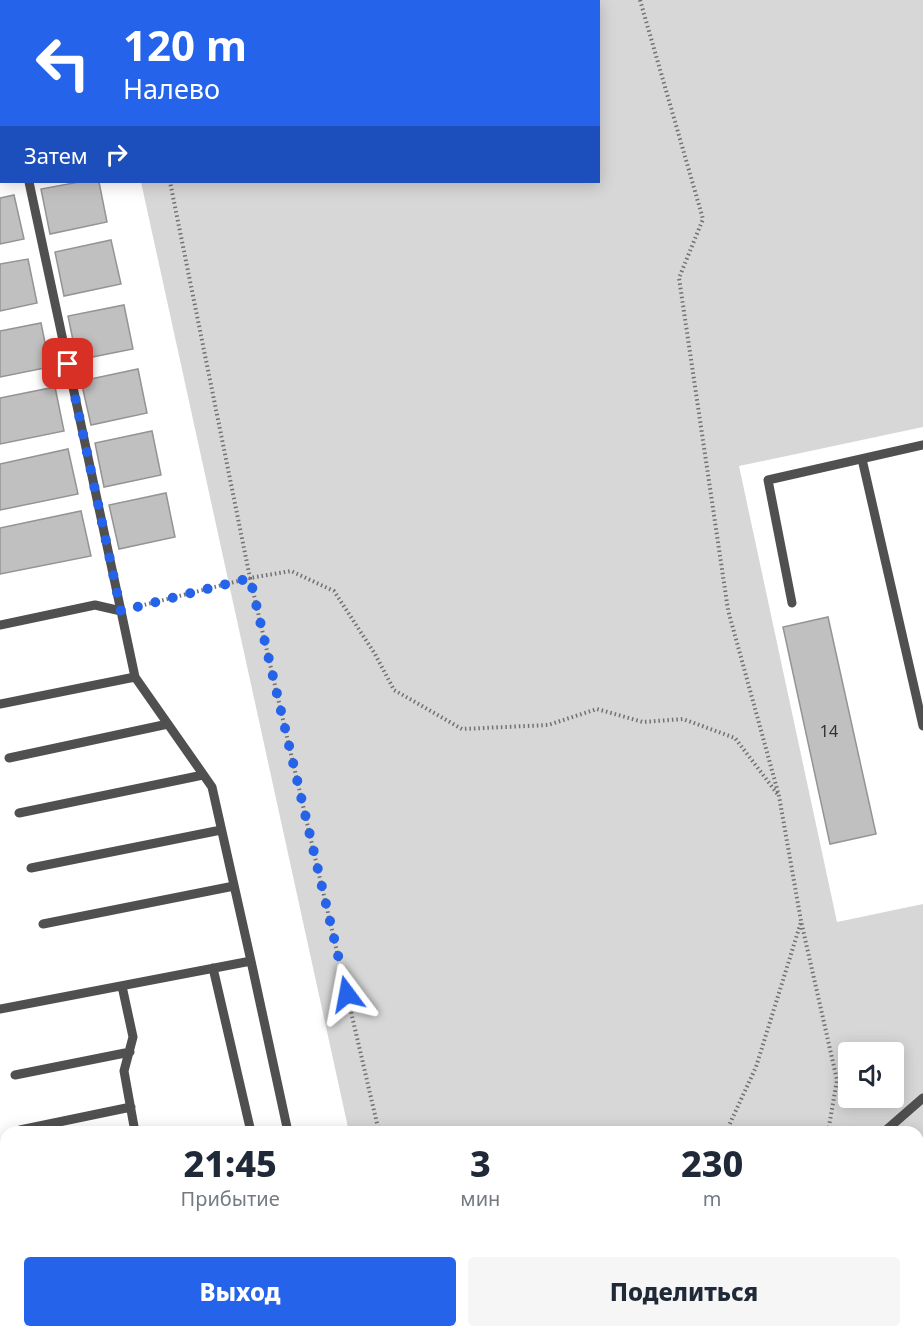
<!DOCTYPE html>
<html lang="ru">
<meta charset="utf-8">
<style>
:root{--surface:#fff;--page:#f6f6f7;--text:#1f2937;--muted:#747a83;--accent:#2563eb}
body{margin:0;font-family:"Noto Sans",sans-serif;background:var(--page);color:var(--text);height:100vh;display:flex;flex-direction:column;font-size:22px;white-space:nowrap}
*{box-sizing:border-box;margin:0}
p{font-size:20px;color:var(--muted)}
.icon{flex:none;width:33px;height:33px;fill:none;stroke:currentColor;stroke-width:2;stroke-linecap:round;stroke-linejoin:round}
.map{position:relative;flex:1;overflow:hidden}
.drawer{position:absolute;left:0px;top:1126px;width:924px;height:212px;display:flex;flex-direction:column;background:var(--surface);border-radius:18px 18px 0 0;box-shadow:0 3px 15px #0003}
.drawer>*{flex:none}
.hud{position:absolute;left:0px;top:0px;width:600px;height:183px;box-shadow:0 3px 15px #0003;background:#2563eb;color:#fff;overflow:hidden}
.fabs{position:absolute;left:838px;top:1042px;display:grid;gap:12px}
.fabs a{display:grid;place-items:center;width:66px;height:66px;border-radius:6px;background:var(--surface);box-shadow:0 3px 15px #0003;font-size:30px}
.pin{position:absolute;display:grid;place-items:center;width:51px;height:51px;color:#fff;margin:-26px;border-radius:12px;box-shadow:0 3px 9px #0006}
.me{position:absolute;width:66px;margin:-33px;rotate:347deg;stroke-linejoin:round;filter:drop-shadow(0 0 4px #0008)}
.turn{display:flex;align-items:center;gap:21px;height:126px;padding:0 24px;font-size:27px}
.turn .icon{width:78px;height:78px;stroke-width:2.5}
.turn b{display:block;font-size:42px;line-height:51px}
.then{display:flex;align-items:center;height:57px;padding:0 24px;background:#0003;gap:12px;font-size:22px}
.eta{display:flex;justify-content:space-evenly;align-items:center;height:102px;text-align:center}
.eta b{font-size:36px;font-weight:800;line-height:42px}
.action{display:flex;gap:12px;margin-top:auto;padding:12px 24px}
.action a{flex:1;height:69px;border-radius:6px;background:var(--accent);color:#fff;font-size:24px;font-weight:800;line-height:69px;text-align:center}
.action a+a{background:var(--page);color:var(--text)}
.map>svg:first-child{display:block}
.green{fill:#d7d7d7;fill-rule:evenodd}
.building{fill:#c0c0c0;stroke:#949494;stroke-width:1.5}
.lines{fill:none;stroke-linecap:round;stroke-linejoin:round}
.path{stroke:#727272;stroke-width:4;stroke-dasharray:1.5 3;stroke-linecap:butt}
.lane{stroke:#505050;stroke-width:9}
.route{stroke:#2563eb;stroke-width:10;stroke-dasharray:0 18}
.labels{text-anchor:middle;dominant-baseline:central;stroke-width:5;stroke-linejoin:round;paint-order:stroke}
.number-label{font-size:16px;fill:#303030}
</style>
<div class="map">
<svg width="923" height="1337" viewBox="0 0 923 1337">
<rect width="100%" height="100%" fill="#fff"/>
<path class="green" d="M 101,0 L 923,0 L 923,427 L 739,466 L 837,922 L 923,904 L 923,1139 L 918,1144 L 918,1132 L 349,1132 L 141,182 L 598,182 L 598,2 ZM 849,1053 L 894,1053 L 894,1098 L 849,1098 Z
M 392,1332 L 636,1332 L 625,1337 L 394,1337 Z"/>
<path class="building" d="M 0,131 L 2,131 L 0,177 Z
M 79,182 L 99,182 L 107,222 L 50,234 L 41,189 Z
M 14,195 L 24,239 L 0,244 L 0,198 Z
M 111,240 L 121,284 L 64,296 L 55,252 Z
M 28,259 L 37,303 L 0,311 L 0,264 Z
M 124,305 L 133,349 L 77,360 L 68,316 Z
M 41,323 L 50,367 L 0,377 L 0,331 Z
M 138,369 L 147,413 L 91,425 L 81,381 Z
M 55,387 L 64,431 L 0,444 L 0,398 Z
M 152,431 L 161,475 L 104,487 L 95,443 Z
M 68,449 L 78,494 L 0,510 L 0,464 Z
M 166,493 L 175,537 L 119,549 L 109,505 Z
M 81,511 L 91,556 L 0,574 L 0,528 Z
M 828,617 L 876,834 L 830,844 L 783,627 Z
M 923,1158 L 923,1205 L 918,1210 L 918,1163 Z
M 923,1228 L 923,1296 L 922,1297 L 918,1292 L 918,1233 Z
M 119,1332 L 146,1332 L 147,1337 L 120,1337 Z
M 867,1332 L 904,1332 L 906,1337 L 868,1337 Z"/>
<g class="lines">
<path class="path" d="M 151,0 L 151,2
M 640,0 L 703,219 L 679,278 L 728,610 L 779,796 L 801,921 L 837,1080 L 828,1132
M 581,2 L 583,0
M 136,607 L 250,578 L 170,182
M 379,1132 L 250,578 L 291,571 L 334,591 L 375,654 L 394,690 L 462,729 L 548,725 L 597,709 L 643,722 L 683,719 L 735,738 L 779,796
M 726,1132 L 756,1067 L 801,922
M 426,1332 L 427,1337
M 557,1337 L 566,1332"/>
<path class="lane" d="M 0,63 L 2,68
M 862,459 L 923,726
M 792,603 L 768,480 L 923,445
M 0,625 L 95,605 L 121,611 L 29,182
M 0,704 L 135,677
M 9,758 L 168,724
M 19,813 L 203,775
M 31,868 L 221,830
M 43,924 L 234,886
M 251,961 L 288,1132
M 213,968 L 251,1132
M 122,986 L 133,1037 L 124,1071 L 135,1132
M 0,1009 L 251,961 L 212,787 L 135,677 L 121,611
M 15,1075 L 130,1052
M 20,1130 L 131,1107
M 884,1132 L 923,1098
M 918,1223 L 923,1218
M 918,1314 L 923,1328
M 831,1332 L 833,1337
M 168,1337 L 172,1332"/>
</g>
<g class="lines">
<path class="route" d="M 68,364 L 121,611 L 250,578 L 347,994"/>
</g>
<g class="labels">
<g class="number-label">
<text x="829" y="731">14</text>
</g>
</g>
</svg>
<div class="fabs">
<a><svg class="icon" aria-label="sound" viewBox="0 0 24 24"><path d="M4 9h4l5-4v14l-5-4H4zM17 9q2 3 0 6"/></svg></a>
</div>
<div class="pin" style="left:68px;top:364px;background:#d93025"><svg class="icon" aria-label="arrive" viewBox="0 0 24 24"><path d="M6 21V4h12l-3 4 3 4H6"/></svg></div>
<svg class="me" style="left:347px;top:994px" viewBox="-20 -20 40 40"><path d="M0-17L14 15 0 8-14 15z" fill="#2563eb" stroke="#fff" stroke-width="4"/></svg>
<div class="hud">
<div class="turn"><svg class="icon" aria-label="left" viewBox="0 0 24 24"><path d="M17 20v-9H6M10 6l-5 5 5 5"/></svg><div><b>120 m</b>Налево</div></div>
<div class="then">Затем<svg class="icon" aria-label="right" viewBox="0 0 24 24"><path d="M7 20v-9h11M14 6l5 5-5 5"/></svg></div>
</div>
<section class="drawer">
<div class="eta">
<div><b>21:45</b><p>Прибытие</p></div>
<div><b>3</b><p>мин</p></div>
<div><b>230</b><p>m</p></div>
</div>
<div class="action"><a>Выход</a><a>Поделиться</a></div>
</section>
</div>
